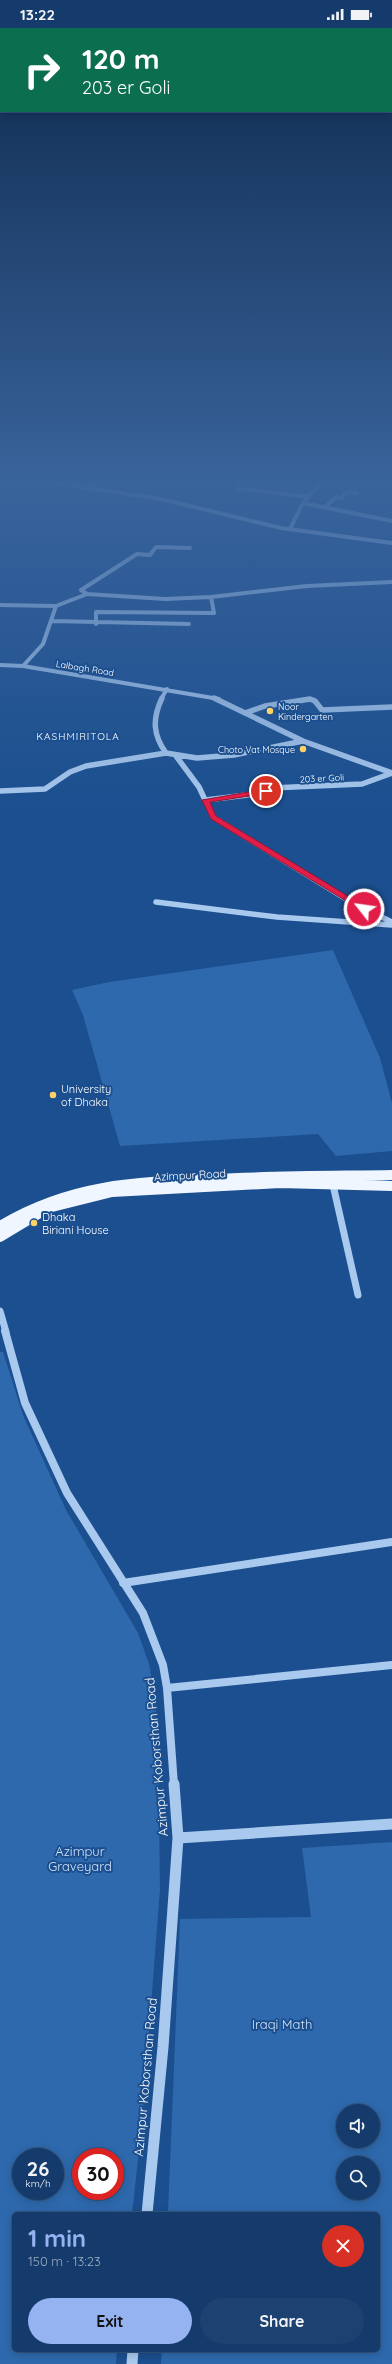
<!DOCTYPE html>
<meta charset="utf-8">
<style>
:root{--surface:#143b6b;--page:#1d4271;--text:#f1f3f6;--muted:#9dadc1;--line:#33557e;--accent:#95b2f1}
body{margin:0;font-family:Quicksand,sans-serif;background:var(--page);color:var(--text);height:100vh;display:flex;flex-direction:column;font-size:15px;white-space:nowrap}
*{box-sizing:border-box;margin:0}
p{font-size:13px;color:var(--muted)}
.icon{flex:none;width:22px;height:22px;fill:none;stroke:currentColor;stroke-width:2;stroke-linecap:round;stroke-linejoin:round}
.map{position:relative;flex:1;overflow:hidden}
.sheet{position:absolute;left:12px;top:2184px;width:368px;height:140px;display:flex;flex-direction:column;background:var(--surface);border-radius:6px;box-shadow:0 2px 10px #0003,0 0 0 1px var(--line)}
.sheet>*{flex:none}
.top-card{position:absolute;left:0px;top:0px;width:392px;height:84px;box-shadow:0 2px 10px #0003,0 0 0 1px var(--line);background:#0b6e4f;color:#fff;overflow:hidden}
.tools{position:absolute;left:336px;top:2076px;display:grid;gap:8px}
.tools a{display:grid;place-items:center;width:44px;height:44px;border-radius:50%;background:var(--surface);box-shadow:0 2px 10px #0003,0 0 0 1px var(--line);font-size:20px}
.speed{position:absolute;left:12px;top:2120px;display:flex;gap:8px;font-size:20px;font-weight:700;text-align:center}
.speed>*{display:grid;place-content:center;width:52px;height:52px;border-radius:50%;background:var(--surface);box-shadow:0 2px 10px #0003,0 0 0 1px var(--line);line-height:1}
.speed small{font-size:10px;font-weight:400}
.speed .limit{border:6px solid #d22;background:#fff;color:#111}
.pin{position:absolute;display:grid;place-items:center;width:34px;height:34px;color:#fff;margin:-17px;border:2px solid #fff;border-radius:50%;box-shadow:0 1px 4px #0007}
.me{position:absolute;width:44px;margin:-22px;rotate:300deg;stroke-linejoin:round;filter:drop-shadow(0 0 3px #0008)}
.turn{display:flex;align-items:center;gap:14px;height:84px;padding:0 16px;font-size:18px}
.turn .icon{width:52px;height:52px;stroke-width:2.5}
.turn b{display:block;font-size:28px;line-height:34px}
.round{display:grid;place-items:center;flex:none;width:42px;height:42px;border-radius:21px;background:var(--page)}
.headline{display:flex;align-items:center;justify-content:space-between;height:68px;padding:0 16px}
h1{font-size:24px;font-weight:700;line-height:30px;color:var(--accent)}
.button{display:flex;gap:8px;margin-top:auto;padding:8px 16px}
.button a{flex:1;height:46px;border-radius:24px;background:var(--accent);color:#111;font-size:16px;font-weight:700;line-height:46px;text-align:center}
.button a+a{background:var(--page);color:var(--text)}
.status{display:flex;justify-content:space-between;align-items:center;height:28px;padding:0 20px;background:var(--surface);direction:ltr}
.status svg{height:11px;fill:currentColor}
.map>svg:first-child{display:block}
.green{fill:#2e69ad;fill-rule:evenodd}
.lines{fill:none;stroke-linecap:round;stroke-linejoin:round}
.minor-far4{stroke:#a9c9ee;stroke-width:4}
.minor-far3{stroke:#a9c9ee;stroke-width:5.5}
.minor-far2{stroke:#a9c9ee;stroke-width:7}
.minor-far1{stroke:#a9c9ee;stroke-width:8}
.minor{stroke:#a9c9ee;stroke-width:11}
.major{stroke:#f0f6ff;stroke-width:10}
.route{fill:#e11d48;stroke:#92132f}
.poi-dot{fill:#ffd166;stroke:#1b4f8f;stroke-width:1.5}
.labels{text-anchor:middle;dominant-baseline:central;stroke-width:4;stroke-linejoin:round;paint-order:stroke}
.far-street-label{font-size:9px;fill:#fff;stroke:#1b4f8f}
.far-poi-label{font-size:9px;fill:#fff;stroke:#1b4f8f;text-anchor:start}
.far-neighbourhood-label{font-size:10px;letter-spacing:1px;fill:#fff;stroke:#1b4f8f}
.poi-label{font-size:11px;fill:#fff;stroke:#1b4f8f;text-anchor:start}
.street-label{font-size:11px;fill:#fff;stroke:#1b4f8f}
.near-street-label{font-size:13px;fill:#fff;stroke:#1b4f8f}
.near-park-label{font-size:13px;fill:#cfe3fa;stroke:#1b4f8f}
</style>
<div class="status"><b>13:22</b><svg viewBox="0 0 49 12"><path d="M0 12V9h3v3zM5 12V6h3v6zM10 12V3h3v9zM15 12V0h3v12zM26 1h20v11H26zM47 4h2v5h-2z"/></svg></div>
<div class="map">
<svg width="392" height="2336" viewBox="0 0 392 2336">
<rect width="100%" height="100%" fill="#1b4f8f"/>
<path class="green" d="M 245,453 L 310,453 L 299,464 L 242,456 Z
M 333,922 L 380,1030 L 392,1075 L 392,1123 L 336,1128 L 318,1106 L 120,1118 L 83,987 L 72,962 L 109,954 Z
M 0,1324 L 3,1324 L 23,1387 L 66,1482 L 138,1605 L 149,1636 L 154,1662 L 158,1706 L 160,1861 L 142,2095 L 132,2186 L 14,2186 L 14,2322 L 117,2322 L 116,2336 L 0,2336 ZM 21,2129 L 55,2129 L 55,2163 L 21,2163 ZM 81,2129 L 115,2129 L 115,2163 L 81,2163 Z
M 392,1814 L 392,2336 L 161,2336 L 162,2322 L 378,2322 L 378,2186 L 168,2186 L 180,1891 L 311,1889 L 302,1820 ZM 343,2083 L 373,2083 L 373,2113 L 343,2113 ZM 343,2135 L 373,2135 L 373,2165 L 343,2165 Z"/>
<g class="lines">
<path class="minor-far4" d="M 42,453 L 161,471 L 281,500 L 392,515
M 244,453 L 237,460 L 309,469
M 89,461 L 96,453
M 303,475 L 392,493
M 325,479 L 336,469 L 342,470 L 346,464 L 357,465
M 290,501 L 303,475 L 322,453
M 87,566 L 81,562 L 137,526 L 150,527 L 156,519 L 190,520
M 0,577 L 56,578 L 87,566 L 165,571 L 211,569 L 307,558 L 392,554
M 52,593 L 189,596
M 96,596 L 96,584 L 214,585 L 211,569
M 0,637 L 23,638 L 219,671
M 23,638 L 43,616 L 56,578
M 161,671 L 167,661
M 308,671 L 311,671"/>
<path class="minor-far3" d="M 162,670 C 152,691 153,707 166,725
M 214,670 L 303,713 L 392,745
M 245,685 L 265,678 L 310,671 L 315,673 L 322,682 L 392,679
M 176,728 L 199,759 L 213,789 L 351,874 L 392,894
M 0,763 L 45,761 L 70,744 L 86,738 L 166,725 L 197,730 L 234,727 L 303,713
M 206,772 L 263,765 L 271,760 L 362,756 L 392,745
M 156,874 L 277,889 L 392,897"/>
<path class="minor-far2" d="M 333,1157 L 358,1267
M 0,1283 L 6,1304"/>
<path class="minor-far1" d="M 5,1303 L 25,1375 L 67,1465 L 143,1585 L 163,1637 L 167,1660 L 174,1757
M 123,1555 L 392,1514
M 167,1660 L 392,1637"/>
<path class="minor" d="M 178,1810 L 392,1796
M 147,2186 L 163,2019 L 178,1810 L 174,1756
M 132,2336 L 133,2322"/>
<path class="major" d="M 0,1198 C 70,1156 134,1154 213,1151 C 273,1148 332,1148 392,1147
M 0,1209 L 48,1180 L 112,1164 L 280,1155 L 392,1158"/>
</g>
<linearGradient id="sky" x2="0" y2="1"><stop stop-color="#0f2b4f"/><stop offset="0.58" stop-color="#39639b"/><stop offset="1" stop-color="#39639b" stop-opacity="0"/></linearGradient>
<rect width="392" height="780" fill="url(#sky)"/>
<path class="route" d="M 266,761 L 269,765 L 210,774 L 216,788 L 366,879 L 366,882 L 361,882 L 211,791 L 202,772 Z"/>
<g class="poi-dot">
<circle cx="270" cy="683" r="4"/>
<circle cx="303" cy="721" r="4"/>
<circle cx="53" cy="1067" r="4"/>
<circle cx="34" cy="1195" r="4"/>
</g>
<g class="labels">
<g class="far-street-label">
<text transform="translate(85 640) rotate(9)">Lalbagh Road</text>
<text transform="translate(322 750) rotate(-3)">203 er Goli</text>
</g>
<g class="far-poi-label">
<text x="278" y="678">Noor<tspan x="278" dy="10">Kindergarten</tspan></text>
<text x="295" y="721" text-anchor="end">Choto Vat Mosque</text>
</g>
<g class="far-neighbourhood-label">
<text x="78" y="708">KASHMIRITOLA</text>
</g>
<g class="poi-label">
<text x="61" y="1061">University<tspan x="61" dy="13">of Dhaka</tspan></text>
<text x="42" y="1189">Dhaka<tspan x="42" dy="13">Biriani House</tspan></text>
</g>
<g class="street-label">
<text transform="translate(190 1147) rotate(-3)">Azimpur Road</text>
</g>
<g class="near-street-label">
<text transform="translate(156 1729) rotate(-95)">Azimpur Koborsthan Road</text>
<text transform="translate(145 2049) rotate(-85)">Azimpur Koborsthan Road</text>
</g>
<g class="near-park-label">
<text x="80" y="1823">Azimpur<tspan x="80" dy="15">Graveyard</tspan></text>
<text x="282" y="1996">Iraqi Math</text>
</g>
</g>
</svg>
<div class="tools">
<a><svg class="icon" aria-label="sound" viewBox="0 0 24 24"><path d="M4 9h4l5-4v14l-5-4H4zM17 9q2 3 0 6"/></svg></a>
<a><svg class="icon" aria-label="search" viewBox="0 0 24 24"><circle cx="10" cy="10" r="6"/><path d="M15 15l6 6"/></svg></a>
</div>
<div class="speed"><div>26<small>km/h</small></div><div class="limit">30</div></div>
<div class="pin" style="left:266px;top:763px;background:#d93025"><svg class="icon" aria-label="arrive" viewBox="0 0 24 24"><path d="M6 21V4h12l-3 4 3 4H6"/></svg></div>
<svg class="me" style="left:364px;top:881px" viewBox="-20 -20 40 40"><circle r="17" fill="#e11d48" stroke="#fff" stroke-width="3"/><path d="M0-11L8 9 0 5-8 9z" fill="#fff"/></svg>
<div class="top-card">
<div class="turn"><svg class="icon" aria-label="right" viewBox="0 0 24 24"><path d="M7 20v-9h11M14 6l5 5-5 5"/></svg><div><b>120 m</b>203 er Goli</div></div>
</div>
<section class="sheet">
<div class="headline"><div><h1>1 min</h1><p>150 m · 13:23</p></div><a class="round" style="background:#d93025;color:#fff"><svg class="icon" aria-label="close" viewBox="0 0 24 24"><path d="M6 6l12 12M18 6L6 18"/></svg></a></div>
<div class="button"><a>Exit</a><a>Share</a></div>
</section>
</div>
